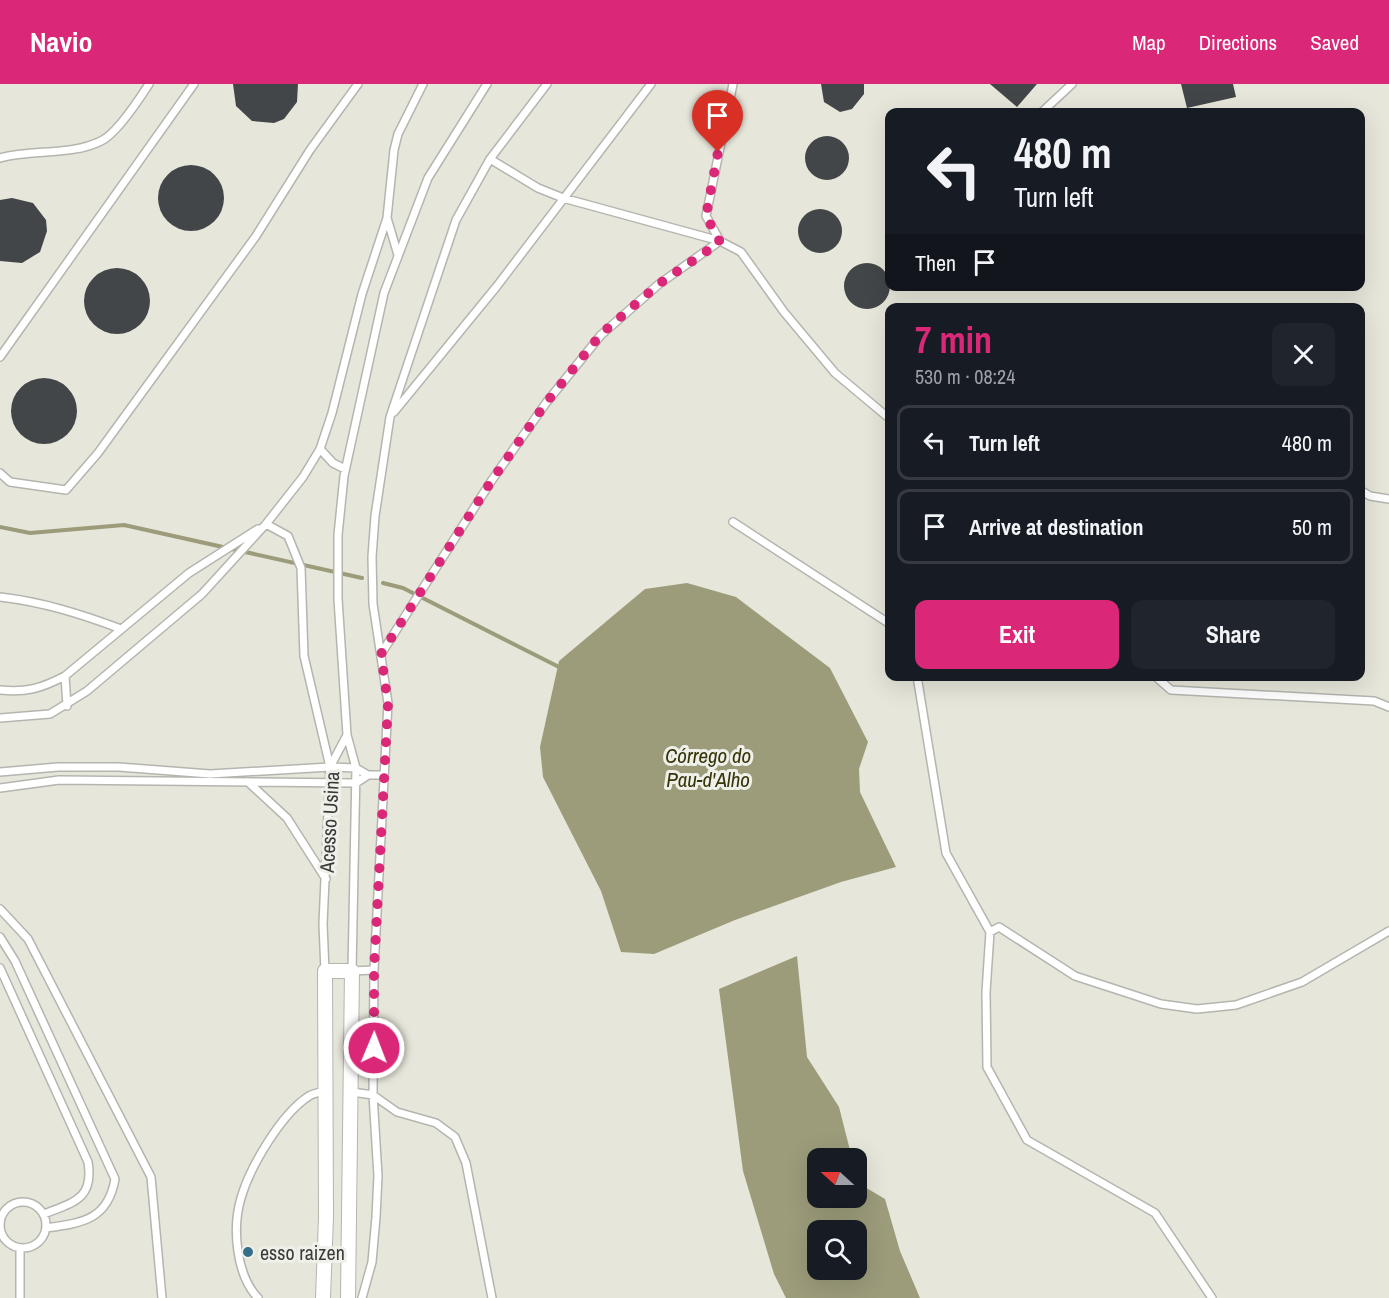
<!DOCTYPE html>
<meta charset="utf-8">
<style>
:root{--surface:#171b24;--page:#20242c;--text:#f1f3f6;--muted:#9ea1a6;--line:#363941;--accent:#db2777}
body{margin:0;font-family:"Archivo Narrow",sans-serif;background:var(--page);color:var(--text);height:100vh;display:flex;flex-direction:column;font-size:22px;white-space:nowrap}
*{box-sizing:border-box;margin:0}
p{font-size:20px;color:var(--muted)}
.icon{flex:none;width:33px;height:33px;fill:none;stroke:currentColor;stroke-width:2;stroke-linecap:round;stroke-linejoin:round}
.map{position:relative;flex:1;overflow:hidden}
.panel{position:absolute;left:885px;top:219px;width:480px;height:378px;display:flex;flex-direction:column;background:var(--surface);border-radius:12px;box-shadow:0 6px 24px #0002}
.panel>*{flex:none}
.banner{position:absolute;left:885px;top:24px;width:480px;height:183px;border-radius:12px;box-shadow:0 6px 24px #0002;background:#171b24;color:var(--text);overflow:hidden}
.needle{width:39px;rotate:291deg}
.buttons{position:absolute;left:807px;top:1064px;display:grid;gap:12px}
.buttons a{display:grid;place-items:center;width:60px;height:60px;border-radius:12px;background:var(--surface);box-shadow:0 6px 24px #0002;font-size:30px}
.pin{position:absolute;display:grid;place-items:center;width:51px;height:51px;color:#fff;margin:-62px -26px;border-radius:50% 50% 50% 0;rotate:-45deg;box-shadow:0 0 6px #0007}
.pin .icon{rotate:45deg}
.me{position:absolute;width:66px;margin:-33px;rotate:1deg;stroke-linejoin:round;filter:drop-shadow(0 0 4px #0008)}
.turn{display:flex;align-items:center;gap:21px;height:126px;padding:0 30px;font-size:27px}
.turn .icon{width:78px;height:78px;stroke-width:2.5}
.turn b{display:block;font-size:42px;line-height:51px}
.then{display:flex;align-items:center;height:57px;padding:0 30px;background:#0003;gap:12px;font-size:22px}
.round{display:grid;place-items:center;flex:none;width:63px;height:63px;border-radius:12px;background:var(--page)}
.headline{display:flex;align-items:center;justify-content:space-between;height:102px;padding:0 30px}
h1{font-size:36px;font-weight:800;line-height:45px;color:var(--accent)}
.action{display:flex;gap:12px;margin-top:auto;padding:12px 30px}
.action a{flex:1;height:69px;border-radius:12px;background:var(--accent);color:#fff;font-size:24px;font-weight:800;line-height:69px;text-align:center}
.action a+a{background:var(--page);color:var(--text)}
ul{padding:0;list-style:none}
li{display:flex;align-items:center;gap:18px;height:75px;margin:0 12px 9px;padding:0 18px;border:3px solid var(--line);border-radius:12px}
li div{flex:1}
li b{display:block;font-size:22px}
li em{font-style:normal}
header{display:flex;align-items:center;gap:36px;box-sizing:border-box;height:84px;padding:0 30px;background:var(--accent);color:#fff}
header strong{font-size:28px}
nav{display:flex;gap:33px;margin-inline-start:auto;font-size:21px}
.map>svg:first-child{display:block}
.built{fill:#e6e6da;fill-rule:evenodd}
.water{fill:#9c9c7b;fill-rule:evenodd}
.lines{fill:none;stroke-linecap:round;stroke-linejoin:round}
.stream{stroke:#9c9c7b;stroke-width:4}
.building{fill:#424648}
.service-casing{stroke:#b5b5b0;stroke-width:10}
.minor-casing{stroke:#b5b5b0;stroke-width:16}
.service{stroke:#fff;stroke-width:7}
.minor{stroke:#fff;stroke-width:14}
.route{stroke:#db2777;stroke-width:10;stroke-dasharray:0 18}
.poi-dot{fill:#356f88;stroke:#f0f0eb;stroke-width:2}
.labels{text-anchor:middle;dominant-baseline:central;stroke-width:6;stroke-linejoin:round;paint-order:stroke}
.street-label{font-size:20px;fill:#3a3a39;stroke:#f0f0eb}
.poi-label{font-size:20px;fill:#3a3a39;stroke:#f0f0eb;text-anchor:start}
.water-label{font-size:21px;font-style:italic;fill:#363408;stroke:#f0f0eb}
</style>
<header>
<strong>Navio</strong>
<nav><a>Map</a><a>Directions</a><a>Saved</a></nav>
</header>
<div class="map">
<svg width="1389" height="1214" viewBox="0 0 1389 1214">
<rect width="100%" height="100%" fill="#f0f0eb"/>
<path class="built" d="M 0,0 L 1389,0 L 1389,1214 L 0,1214 ZM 890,28 L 1360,28 L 1360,202 L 890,202 ZM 890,224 L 1360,224 L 1360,592 L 890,592 ZM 818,1074 L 856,1074 L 856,1113 L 818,1113 ZM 818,1146 L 856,1146 L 856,1185 L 818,1185 Z"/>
<path class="water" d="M 687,499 L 736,513 L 830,584 L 868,658 L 859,685 L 860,708 L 896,783 L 841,798 L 735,836 L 654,870 L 621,868 L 601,807 L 543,693 L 540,663 L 559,577 L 645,505 Z
M 797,872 L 807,973 L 839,1023 L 852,1074 L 818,1074 L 818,1113 L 856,1113 L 857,1085 L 863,1102 L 885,1115 L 900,1167 L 920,1214 L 786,1214 L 774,1190 L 743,1087 L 719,905 ZM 818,1146 L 856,1146 L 856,1185 L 818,1185 Z"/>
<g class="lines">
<path class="stream" d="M 0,443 L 30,449 L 124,441 L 362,494
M 383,499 L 403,504 L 561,584"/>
</g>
<path class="building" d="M 233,0 L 298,0 L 297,18 L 284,35 L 274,39 L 252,37 L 236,22 Z
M 821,0 L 864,0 L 864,10 L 852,25 L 840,28 L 824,18 Z
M 990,0 L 1037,0 L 1017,23 Z
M 1181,0 L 1233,0 L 1236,13 L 1187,24 Z
M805 74a22 22 0 1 1 44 0a22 22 0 1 1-44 0Z
M158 114a33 33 0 1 1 66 0a33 33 0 1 1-66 0Z
M 12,114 L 33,119 L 46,136 L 47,147 L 40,168 L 22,179 L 0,177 L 0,116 Z
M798 147a22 22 0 1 1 44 0a22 22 0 1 1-44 0Z
M844 202a23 23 0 1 1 46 0a23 23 0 1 1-46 0Z
M84 217a33 33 0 1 1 66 0a33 33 0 1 1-66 0Z
M11 327a33 33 0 1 1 66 0a33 33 0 1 1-66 0Z"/>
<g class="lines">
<defs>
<path id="service" d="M 733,0 L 706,132 L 720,157 L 741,168 L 784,228 L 835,289 L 890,335
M 1042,28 L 1072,0
M 0,74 C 32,65 71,72 101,57 C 116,50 140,14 149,0
M 490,75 L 538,104 L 563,114 L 720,157
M 398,171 L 387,134 L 394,66 L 398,50 L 423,0
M 0,273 L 194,0
M 394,328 L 497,202 L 651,0
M 320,365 L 333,379 L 345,385
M 0,389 L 10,398 L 66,406 L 98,369 L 256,152 L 310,66 L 358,0
M 1360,406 L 1370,412 L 1389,415
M 733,438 L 890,540
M 266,440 L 288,452 L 301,484 L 304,572 L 330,683
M 0,513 C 43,518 81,530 121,545
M 381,570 L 492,396 L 546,319 L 601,251 L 659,200 L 720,157
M 65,592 L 67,622
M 917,592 L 946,769 L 990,848
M 1155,592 L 1171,606 L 1374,617 L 1389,623
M 0,606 C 26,609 42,604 65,592 L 189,489 L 258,445
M 0,634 L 50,630 L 87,607 L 202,510 L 266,440 L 303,393 L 320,365 L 332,329 L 362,210 L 387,134
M 0,688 L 58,683 L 119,683 L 210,690 L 330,683 L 356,684 L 368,691 L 382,691
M 248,698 L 287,734 L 326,795
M 0,704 L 59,696 L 356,699 L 368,691
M 0,825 L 28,855 L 151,1093 L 162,1214
M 0,853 L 15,877 L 115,1095 C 108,1136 82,1139 46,1144
M 0,884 L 88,1078 C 94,1115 74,1118 44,1130
M 374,886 L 352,887 L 356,684 L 347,651 L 338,515 L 338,451 L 344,392 L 384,209 L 428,94 L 487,0
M 325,887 L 323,840 L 330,683 L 347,651
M 352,1008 L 373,1011 L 397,1028 L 436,1039 L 455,1053 L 466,1079 L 492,1214
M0 1141a23 23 0 1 1 46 0a23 23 0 1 1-46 0Z
M 20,1164 L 20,1214
M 258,1214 C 236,1191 232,1144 241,1114 C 250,1083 281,1030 309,1012 C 314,1009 321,1008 326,1007
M 362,1214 L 372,1178 L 376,1133 L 378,1092 L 373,1011 L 374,886 L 388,619 L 373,520 L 372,473 L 375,432 L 390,333 L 456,136 L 490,75 L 547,0
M 1212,1214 L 1155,1129 L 1027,1056 L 987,983 L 986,908 L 990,848 L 999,843 L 1075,892 L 1161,920 L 1197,925 L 1236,921 L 1302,898 L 1389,847"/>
<path id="minor" d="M 323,1214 L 326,1133 L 325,887 L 352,887 L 348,1214"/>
</defs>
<use href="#service" class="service-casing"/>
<use href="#minor" class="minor-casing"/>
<use href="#service" class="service"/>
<use href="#minor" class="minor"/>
</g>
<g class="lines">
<path class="route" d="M 374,964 L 374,886 L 388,620 L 381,570 L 492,396 L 546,319 L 601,250 L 659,200 L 720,158 L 706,132 L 718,68"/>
</g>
<circle class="poi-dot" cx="248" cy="1168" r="6"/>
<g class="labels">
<g class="street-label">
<text transform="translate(329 738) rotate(-87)">Acesso Usina</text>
</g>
<g class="poi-label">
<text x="260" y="1168">esso raizen</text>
</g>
<g class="water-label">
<text x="708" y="671">Córrego do<tspan x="708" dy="24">Pau-d'Alho</tspan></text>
</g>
</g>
</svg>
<div class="buttons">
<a><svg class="needle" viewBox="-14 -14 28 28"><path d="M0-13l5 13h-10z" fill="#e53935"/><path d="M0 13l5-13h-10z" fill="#9ea1a6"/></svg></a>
<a><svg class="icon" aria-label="search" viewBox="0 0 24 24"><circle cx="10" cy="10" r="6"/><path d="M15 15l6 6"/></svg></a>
</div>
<div class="pin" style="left:718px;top:68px;background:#d93025"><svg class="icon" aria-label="arrive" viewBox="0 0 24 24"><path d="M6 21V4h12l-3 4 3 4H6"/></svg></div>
<svg class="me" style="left:374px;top:964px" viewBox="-20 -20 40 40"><circle r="17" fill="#db2777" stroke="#fff" stroke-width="3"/><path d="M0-11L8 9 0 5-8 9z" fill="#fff"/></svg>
<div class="banner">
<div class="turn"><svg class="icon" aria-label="left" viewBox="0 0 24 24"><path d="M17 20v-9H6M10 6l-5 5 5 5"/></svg><div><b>480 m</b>Turn left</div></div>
<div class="then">Then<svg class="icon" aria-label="arrive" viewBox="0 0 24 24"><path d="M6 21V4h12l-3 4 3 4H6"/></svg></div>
</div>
<section class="panel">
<div class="headline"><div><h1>7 min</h1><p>530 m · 08:24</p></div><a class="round"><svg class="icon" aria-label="close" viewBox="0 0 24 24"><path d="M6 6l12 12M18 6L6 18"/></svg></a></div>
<ul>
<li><svg class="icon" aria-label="left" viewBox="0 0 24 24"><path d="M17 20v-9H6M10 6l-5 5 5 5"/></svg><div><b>Turn left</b></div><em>480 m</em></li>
<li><svg class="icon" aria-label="arrive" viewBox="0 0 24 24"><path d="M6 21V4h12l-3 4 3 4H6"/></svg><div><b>Arrive at destination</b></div><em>50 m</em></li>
</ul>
<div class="action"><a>Exit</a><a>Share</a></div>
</section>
</div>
